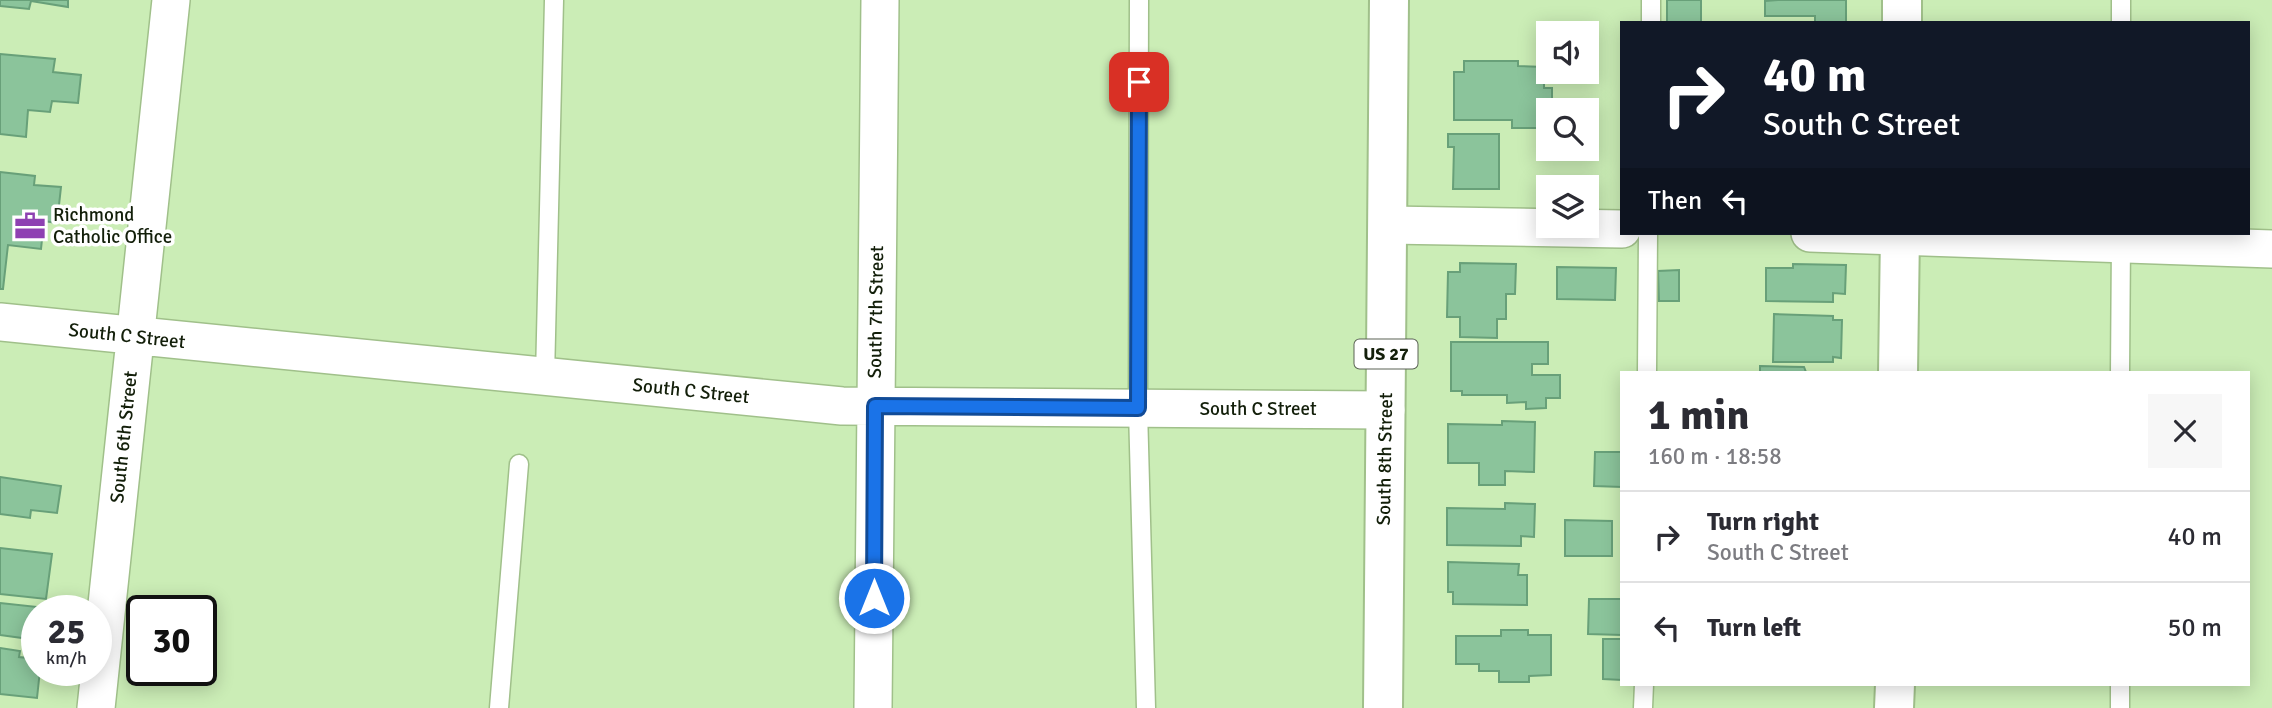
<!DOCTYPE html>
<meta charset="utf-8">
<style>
:root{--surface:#fff;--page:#f7f7f7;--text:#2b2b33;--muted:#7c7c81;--line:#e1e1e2}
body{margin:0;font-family:Signika,sans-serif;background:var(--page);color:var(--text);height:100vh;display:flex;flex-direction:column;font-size:26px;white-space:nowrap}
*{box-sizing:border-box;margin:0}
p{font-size:23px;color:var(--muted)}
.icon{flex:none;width:38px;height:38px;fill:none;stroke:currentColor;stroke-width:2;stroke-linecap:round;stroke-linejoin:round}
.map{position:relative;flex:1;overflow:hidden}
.details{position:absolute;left:1620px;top:371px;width:630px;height:315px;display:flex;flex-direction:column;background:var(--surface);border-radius:0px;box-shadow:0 4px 18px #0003}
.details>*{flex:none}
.guide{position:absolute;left:1620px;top:21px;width:630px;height:214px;border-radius:0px;box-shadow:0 4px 18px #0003;background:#111827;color:#fff;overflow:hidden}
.controls{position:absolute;left:1536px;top:21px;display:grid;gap:14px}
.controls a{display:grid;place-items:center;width:63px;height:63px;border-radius:0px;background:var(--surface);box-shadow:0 4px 18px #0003;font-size:35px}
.speed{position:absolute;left:21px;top:595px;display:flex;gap:14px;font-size:35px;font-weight:700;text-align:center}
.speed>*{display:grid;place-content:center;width:91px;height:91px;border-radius:50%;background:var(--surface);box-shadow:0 4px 18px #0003;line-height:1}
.speed small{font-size:18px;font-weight:400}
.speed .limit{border:4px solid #111;border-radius:10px;background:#fff;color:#111}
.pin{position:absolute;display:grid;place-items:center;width:60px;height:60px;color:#fff;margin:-30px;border-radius:14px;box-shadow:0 4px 10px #0006}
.me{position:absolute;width:77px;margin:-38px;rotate:0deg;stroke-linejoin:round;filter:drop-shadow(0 0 5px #0008)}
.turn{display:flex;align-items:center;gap:24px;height:147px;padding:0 28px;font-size:32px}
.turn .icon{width:91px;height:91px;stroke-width:2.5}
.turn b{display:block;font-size:49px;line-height:60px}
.then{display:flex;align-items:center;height:66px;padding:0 28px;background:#0003;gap:14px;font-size:26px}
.round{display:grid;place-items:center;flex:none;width:74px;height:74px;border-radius:0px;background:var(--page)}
.summary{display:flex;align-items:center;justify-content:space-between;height:119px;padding:0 28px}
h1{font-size:42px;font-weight:700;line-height:52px}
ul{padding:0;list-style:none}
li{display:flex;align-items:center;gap:21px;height:91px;padding:0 28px;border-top:2px solid var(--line)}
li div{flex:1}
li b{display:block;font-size:26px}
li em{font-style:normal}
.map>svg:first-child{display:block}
.building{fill:#8bc49b;stroke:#68a079;stroke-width:2}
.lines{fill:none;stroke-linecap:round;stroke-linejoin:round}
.service-casing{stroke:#a0c08a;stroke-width:21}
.minor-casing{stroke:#a0c08a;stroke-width:40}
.trunk-casing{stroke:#a0c08a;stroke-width:42}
.service{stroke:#fff;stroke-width:18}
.minor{stroke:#fff;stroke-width:37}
.trunk{stroke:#fff;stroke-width:38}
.route-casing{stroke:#114b97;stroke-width:18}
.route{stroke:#1a73e8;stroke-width:12}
.labels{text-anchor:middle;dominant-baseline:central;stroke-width:7;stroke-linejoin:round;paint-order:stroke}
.shield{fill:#fff;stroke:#5a6254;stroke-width:2}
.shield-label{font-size:18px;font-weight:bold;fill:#131f0a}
.poi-label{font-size:19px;fill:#131f0a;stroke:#fff;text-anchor:start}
.street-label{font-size:19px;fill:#131f0a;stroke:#fff}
</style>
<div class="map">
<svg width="2272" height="708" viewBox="0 0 2272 708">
<rect width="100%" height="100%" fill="#cbedb6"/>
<path class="building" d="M 0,0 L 68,0 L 68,7 L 31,1 L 29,9 L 0,6 Z
M 1667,0 L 1701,0 L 1701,23 L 1667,23 Z
M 1778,0 L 1846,0 L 1846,22 L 1815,22 L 1815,16 L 1765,16 L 1765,1 Z
M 0,54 L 55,59 L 53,72 L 81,75 L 78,103 L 52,101 L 50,112 L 28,110 L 26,137 L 0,134 Z
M 1464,61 L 1518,61 L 1518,66 L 1544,67 L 1544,88 L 1552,88 L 1552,110 L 1549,110 L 1549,128 L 1512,128 L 1512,120 L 1454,120 L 1454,72 L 1464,72 Z
M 1448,134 L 1499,134 L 1499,189 L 1453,189 L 1454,147 L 1448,147 Z
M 0,172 L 35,176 L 34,185 L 61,187 L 57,223 L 44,221 L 41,249 L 8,245 L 3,289 L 0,289 Z
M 1460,263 L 1516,264 L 1515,294 L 1506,294 L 1506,319 L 1497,319 L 1497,338 L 1460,337 L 1460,317 L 1447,317 L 1448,272 L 1460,272 Z
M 1793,264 L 1846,265 L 1845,294 L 1833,293 L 1833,302 L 1766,301 L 1766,268 L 1793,268 Z
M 1557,267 L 1616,268 L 1615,300 L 1557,299 Z
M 1679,270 L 1679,301 L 1659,301 L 1658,271 Z
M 1774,314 L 1833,316 L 1833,320 L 1842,320 L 1841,358 L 1833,357 L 1833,362 L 1773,362 Z
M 1451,342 L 1548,342 L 1548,364 L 1532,364 L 1532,375 L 1560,375 L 1560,398 L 1546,398 L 1546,408 L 1526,409 L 1526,402 L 1507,403 L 1507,395 L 1462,395 L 1462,391 L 1451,391 Z
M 1760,366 L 1804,367 L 1806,372 L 1830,373 L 1760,373 Z
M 1502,421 L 1535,422 L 1534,472 L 1505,471 L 1505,485 L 1479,485 L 1479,463 L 1448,463 L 1448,424 L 1502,425 Z
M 1595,452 L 1622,452 L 1622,487 L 1594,486 Z
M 0,477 L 61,486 L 57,513 L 31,510 L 30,518 L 0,514 Z
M 1505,503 L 1535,504 L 1534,537 L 1521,536 L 1521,546 L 1447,545 L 1447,508 L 1505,509 Z
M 1565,520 L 1612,521 L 1612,556 L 1565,556 Z
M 0,548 L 52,554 L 46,599 L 0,594 Z
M 1448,562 L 1519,564 L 1518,575 L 1527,575 L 1527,605 L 1453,604 L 1453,592 L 1448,592 Z
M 1589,599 L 1622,599 L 1622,635 L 1588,634 Z
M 0,603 L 47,608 L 46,611 L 37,611 L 37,640 L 0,635 Z
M 1501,630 L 1528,630 L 1528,635 L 1551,635 L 1551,675 L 1529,676 L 1529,682 L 1499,682 L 1499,671 L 1479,671 L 1479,664 L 1456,664 L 1456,636 L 1501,636 Z
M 1603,639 L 1622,639 L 1622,680 L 1603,679 Z
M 0,648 L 20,651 L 19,657 L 37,659 L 37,670 L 40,670 L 37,698 L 0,694 Z"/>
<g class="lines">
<defs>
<path id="service" d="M 1139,0 L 1138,409 L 1146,708
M 1651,23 L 1651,0
M 2121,23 L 2121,0
M 1647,373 L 1648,233
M 2120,373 L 2121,240
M 545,377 L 554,0
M 499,708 L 519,464
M 1643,708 L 1644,684
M 2120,708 L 2120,684"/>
<path id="minor" d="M 1388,225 L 1622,229
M 1810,233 L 2272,249
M 0,322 L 842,406 L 1386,410
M 96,708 L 171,0
M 873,708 L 880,0"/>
<path id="trunk" d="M 1902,23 L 1902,0
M 1898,373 L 1900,233
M 1383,708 L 1389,0
M 1894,708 L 1895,684"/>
</defs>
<use href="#service" class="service-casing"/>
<use href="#minor" class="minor-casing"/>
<use href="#trunk" class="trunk-casing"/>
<use href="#service" class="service"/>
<use href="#minor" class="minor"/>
<use href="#trunk" class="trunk"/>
</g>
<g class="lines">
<defs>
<path id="route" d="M 874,598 L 875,406 L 1138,408 L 1139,82"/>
</defs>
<use href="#route" class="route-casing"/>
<use href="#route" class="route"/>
</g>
<defs>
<symbol id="office-bare" viewBox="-9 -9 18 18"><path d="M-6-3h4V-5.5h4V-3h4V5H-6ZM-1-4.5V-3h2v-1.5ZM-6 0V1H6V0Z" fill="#8e41b2" stroke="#fff" stroke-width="2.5" paint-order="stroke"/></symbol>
</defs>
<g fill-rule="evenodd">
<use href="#office-bare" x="8" y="204" width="44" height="44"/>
</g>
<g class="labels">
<rect class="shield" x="1354.5" y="339.5" width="63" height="29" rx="5"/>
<g class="shield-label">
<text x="1386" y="354">US 27</text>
</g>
<g class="poi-label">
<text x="53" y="215">Richmond<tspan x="53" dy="22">Catholic Office</tspan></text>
</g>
<g class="street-label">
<text transform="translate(876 312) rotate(-89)">South 7th Street</text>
<text transform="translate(127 336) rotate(6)">South C Street</text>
<text transform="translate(691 391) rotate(6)">South C Street</text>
<text x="1258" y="409">South C Street</text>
<text transform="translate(124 437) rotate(-84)">South 6th Street</text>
<text transform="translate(1385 459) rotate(-89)">South 8th Street</text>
</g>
</g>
</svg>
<div class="controls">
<a><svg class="icon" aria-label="sound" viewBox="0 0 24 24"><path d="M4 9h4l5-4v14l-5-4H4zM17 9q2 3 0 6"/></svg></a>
<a><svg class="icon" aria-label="search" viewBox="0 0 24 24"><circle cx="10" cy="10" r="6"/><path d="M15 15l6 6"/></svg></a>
<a><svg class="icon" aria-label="layers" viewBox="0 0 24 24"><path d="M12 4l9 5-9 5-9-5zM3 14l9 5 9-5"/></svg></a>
</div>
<div class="speed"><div>25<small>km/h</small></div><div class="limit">30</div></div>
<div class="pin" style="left:1139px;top:82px;background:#d93025"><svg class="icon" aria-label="arrive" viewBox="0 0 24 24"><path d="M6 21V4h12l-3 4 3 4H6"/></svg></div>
<svg class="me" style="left:874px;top:598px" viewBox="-20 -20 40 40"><circle r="17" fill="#1a73e8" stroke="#fff" stroke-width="3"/><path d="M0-11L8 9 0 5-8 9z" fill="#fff"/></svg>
<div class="guide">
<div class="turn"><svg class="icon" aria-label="right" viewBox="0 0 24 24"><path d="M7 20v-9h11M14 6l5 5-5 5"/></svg><div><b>40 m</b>South C Street</div></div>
<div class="then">Then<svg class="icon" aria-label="left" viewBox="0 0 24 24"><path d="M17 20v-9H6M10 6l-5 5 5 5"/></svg></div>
</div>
<section class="details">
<div class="summary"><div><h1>1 min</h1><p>160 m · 18:58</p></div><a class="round"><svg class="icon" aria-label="close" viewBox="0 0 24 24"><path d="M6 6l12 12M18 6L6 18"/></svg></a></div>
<ul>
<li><svg class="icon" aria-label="right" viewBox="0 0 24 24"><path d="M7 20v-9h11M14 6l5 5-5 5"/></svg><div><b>Turn right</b><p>South C Street</p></div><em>40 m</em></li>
<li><svg class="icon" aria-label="left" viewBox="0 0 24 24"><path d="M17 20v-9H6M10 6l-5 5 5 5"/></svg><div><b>Turn left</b></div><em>50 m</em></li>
</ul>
</section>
</div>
